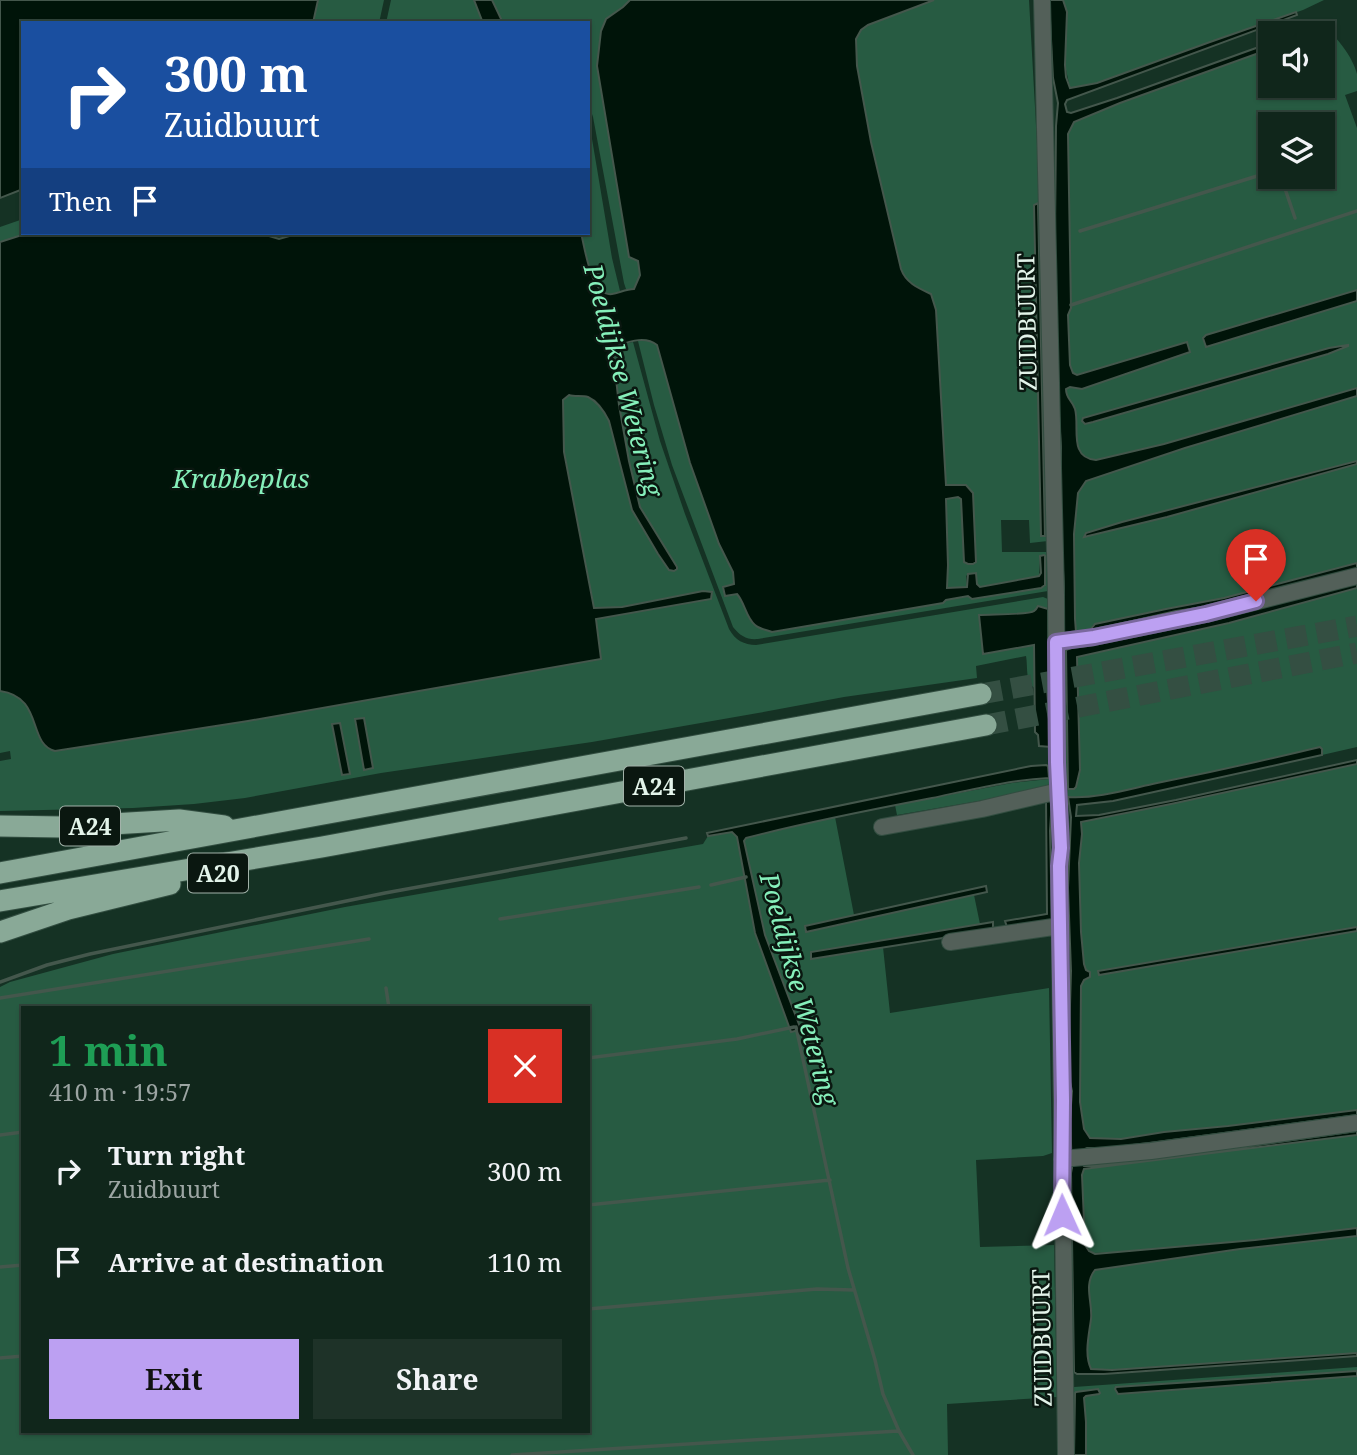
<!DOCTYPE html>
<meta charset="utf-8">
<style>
:root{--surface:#10261b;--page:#1e3228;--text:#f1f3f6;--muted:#9ca5a3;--line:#30433a;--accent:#bca0f2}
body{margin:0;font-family:"Noto Serif",serif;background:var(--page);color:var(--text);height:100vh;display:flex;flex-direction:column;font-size:26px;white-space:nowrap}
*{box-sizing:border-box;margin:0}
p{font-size:23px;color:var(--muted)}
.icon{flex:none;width:38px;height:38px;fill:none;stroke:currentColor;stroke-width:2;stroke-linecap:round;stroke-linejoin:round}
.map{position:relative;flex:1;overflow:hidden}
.sheet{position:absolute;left:21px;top:1006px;width:569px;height:427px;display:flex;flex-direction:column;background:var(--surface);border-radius:0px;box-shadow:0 2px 5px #0004,0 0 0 2px var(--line)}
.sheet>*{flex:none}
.hud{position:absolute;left:21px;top:21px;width:569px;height:214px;border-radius:0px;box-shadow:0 2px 5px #0004,0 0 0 2px var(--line);background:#1a4fa0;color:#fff;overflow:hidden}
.controls{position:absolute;left:1258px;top:21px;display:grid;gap:14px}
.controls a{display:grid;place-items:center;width:77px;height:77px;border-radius:0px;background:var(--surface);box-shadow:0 2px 5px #0004,0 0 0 2px var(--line);font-size:35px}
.pin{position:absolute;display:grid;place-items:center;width:60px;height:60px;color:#fff;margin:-72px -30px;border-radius:50% 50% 50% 0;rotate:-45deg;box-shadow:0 0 7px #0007}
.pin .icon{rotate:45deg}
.me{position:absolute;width:77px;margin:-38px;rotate:359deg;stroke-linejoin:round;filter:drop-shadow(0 0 5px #0008)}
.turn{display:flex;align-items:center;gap:24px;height:147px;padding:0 28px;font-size:32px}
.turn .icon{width:91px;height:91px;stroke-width:2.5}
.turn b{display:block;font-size:49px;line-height:60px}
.then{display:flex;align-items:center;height:66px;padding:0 28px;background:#0003;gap:14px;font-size:26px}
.round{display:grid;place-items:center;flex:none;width:74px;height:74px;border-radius:0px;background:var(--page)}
.summary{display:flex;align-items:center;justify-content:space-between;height:119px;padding:0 28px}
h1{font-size:42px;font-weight:700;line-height:52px;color:#1e9e55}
.action{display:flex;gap:14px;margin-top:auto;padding:14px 28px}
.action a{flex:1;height:80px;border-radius:0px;background:var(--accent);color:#111;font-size:28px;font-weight:700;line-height:80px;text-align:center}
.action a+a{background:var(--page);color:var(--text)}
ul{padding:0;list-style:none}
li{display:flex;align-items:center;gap:21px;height:91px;padding:0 28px}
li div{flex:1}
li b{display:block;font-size:26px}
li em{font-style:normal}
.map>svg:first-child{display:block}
.green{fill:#275b42;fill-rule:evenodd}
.water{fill:#001409;stroke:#44574c;stroke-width:2}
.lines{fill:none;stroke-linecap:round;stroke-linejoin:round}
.stream{stroke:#44574c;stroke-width:3.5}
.motorway-tunnel{stroke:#344f42;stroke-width:21;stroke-dasharray:21 10;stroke-linecap:butt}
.minor-casing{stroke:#324d40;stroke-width:18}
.motorway-casing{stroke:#324d40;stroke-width:23}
.minor{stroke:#536059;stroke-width:16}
.motorway{stroke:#89a997;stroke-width:21}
.route-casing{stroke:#7a689d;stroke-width:18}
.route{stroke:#bca0f2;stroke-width:12}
.labels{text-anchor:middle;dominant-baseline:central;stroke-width:5;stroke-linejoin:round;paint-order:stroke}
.shield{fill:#0a1710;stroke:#a2b2a9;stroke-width:2}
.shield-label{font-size:23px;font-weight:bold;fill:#e3f4ea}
.street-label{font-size:24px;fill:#e3f4ea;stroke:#0a1710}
.water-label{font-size:26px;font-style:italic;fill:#86f0bb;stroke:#0a1710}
</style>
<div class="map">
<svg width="1357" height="1455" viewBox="0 0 1357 1455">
<rect width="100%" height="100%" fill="#153224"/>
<path class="green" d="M 318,0 L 384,0 L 379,23 L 313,23 Z
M 391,0 L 474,0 L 483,23 L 386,23 Z
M 492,0 L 630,0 L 623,7 L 606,19 L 597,66 L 629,257 L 638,261 L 640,275 L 634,289 L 626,289 L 624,283 L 593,117 L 588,102 L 588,23 L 503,23 Z
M 934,0 L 1029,0 L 1037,143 L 1042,183 L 1048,541 L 1030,543 L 1029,520 L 1001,520 L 1002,552 L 1048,552 L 1048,591 L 758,639 C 747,640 740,636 733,627 L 672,465 L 654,405 L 638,341 C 646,339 650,340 657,345 L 690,463 L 719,543 L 733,572 L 734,584 L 723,587 L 737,594 L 743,601 L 748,614 L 755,626 L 772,632 L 943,603 L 946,600 L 969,596 L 972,599 L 1041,588 L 1045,586 L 1040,557 L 1039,576 L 980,587 L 977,584 L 976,573 L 968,574 L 966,576 L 967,587 L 947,588 L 948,565 L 946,499 L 958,497 L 961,499 L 964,562 L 968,564 L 973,564 L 976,561 L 973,493 L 966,485 L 946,485 L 936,310 L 931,294 C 918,288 906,283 901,269 L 871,142 L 857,66 L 856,39 L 861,30 L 868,25 ZM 1037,204 L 1038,204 L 1045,535 L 1041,535 L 1034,205 Z
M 1063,0 L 1324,0 L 1303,10 L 1210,42 L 1113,78 L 1097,83 L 1070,88 L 1065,65 L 1067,12 Z
M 1317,26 C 1333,28 1354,59 1357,74 C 1357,79 1357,86 1357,91 L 1345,95 L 1357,128 L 1357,290 L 1206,335 L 1203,339 L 1206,347 L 1357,301 L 1357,388 L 1164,444 L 1096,460 C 1068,458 1080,426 1075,409 C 1072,401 1066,399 1066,389 L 1073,387 L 1082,389 L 1190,351 L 1186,342 L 1077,375 L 1073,373 L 1070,365 L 1068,315 L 1071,308 L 1068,134 L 1074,122 L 1120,103 L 1270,49 L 1270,86 L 1323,86 L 1323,33 L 1307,33 ZM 1270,124 L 1323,124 L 1323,177 L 1270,177 Z
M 588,115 L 612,258 L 620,291 C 614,294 609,296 603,293 C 590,285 584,247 581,233 L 588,233 Z
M 23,219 L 23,233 L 28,233 L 0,242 L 0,227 Z
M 633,342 L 660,441 L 685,514 L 729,629 C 735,640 744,645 756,645 L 1043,597 L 1048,599 L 1050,686 L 1047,687 L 1035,611 C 1020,618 996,612 979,616 L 1034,644 L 1034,682 L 1035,688 C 1025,683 1028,667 1026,656 L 976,666 L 977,678 L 844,697 L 758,713 L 592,742 L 381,773 L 245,798 L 194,804 L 133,808 L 0,811 L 0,761 L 11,759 L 10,751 L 0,753 L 0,691 C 44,697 27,745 55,751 L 248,721 L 601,659 L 595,619 L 703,591 L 622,607 L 594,609 L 564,452 L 563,400 L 569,394 C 575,397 582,395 588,397 C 597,401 605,413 609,421 L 632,510 L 658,554 L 669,570 L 672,571 L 677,567 L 640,507 L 629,461 L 619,405 L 613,353 L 619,345 Z
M 1357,396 L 1357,461 L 1173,509 L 1086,533 L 1086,537 L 1357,464 L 1357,563 L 1224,598 L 1166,609 L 1095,624 L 1092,626 L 1093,630 L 1061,634 L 1058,411 C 1061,446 1059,480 1060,515 C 1062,553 1064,590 1063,629 L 1076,632 L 1075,619 L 1074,534 L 1078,493 L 1086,481 L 1185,448 Z
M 1357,588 L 1357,747 L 1322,755 L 1323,752 L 1319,747 C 1264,760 1210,773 1154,784 C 1127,790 1096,799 1068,797 L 1068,809 L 1063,809 L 1063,648 L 1076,646 L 1066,651 L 1068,788 L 1074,789 L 1080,770 L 1076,657 L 1229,623 Z
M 1357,764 L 1357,927 L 1098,971 L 1099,975 L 1357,931 L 1357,1110 L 1228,1126 L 1164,1132 L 1121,1139 L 1090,1138 L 1084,1130 L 1080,1102 L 1081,986 L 1084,980 L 1090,976 L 1090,972 L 1086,970 L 1084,964 L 1081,932 L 1079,863 L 1082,834 L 1081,822 L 1171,804 Z
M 1053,765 L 1054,788 L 897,815 L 895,805 L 1012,783 L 1049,779 L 1048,766 Z
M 835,817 L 854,915 L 806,926 L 806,932 L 974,895 L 980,924 L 811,952 L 811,958 L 883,947 L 890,1013 L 1049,988 L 1052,1153 L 1043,1156 L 976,1160 L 980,1247 L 1054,1245 L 1057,1397 L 947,1404 L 948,1455 L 0,1455 L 0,987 L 10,982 L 113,954 L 345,907 L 703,844 L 708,836 L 732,832 L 737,837 L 755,933 L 791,1032 L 800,1027 L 765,935 L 744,841 L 746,838 ZM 23,1008 L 588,1008 L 588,1432 L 23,1432 Z
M 1357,1135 L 1357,1356 L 1087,1374 C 1089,1363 1087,1352 1088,1341 C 1088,1331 1090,1322 1090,1313 C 1090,1298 1085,1283 1095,1270 L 1249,1248 L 1255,1241 L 1128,1252 L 1092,1253 L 1085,1245 L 1082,1175 L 1084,1169 Z
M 1357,1367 L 1357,1455 L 1086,1455 L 1086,1422 L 1084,1398 L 1086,1396 L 1099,1394 L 1098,1389 L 1076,1392 L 1074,1455 L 1071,1455 L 1072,1388 L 1074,1387 Z"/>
<path class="water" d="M 0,0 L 318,0 L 313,23 L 23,23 L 23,189 L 0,198 Z
M 474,0 L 492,0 L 503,23 L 483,23 Z
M 630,0 L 934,0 L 868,25 L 861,30 L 856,39 L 857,66 L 871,142 L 901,269 C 906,283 918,288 931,294 L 936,310 L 946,485 L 966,485 L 973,493 L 976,562 L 973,564 L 968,564 L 964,562 L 961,499 L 958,497 L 946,499 L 948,565 L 947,588 L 967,587 L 968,574 L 976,573 L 977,584 L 980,587 L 1039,576 L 1041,573 L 1040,556 L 1044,555 L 1045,556 L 1045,585 L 1041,588 L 972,599 L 968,596 L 946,600 L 943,603 L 772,632 C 767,630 759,629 755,625 C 746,618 745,603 737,594 L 725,596 L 723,587 L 734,584 L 733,572 L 719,544 L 690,463 L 657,345 C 646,336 631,341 619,345 L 613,352 L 619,405 L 629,461 L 640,507 L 677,567 L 677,569 L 674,571 L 669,570 L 658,554 L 632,510 L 609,421 C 605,413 597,401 588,397 C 582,395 575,397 569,395 L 563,400 L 564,452 L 594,608 L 622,607 L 703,591 L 712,592 L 711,599 L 596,619 L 601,659 L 248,721 L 55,751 C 27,744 44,697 0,691 L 0,242 L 28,233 L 259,233 L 279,239 L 300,233 L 581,233 C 585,248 591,297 612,294 C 619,293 626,289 634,289 L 640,275 L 638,261 L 629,257 L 597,66 L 601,31 L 606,19 L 623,7 Z
M 1049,0 L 1063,0 L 1067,12 L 1065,65 L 1066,77 L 1070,88 L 1097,83 L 1210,42 L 1296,12 L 1297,15 L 1067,100 L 1065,104 L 1067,112 L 1071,113 L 1117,98 L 1270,43 L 1270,49 L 1120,103 L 1074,122 L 1068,134 L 1071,308 L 1068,315 L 1070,365 L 1073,373 L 1077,375 L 1187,342 L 1190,352 L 1082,389 L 1070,387 L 1066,389 C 1066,399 1072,400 1075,409 C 1080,426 1068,458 1096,460 L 1164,444 L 1357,388 L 1357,396 L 1185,448 L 1086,481 L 1078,493 L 1074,534 L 1075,619 L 1076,632 L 1068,634 L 1064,633 L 1063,629 L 1064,588 L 1060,517 L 1061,447 L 1054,340 L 1056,126 L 1058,103 L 1053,78 Z
M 1038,203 L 1045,536 L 1041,536 L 1034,205 Z
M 1357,290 L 1357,301 L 1206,347 L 1203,338 L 1206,335 Z
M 1348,345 L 1348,346 L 1328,354 L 1093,422 L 1085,424 L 1082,421 L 1083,418 L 1329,348 Z
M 1357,461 L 1357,464 L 1167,517 L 1084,537 L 1086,533 L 1122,522 Z
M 1357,563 L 1357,569 L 1210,606 L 1176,611 L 1093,630 L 1091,629 L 1095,624 L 1166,609 L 1224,598 Z
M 1357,582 L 1357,588 L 1229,623 L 1077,657 L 1080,770 L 1076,787 L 1074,789 L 1068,789 L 1066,650 L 1076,646 Z
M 1038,606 L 1048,609 L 1049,684 L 1047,687 L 1051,747 L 1039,746 L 1038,735 L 1035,732 L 1034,645 L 983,654 L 979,615 C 989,614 1030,615 1034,611 C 1036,610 1037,608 1038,606 Z
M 364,718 L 373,768 L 364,770 L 355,719 Z
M 340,723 L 350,774 L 342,775 L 332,724 Z
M 1320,747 L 1322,749 L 1322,755 L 1113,801 L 1077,805 L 1076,816 L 1099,815 L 1176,800 L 1357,760 L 1357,764 L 1171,804 L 1081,822 L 1082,834 L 1079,863 L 1081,932 L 1084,964 L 1086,970 L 1090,972 L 1090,977 L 1084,980 L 1081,986 L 1080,1102 L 1084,1129 L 1090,1138 L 1121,1139 L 1164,1132 L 1228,1126 L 1357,1110 L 1357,1115 L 1149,1143 L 1107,1148 L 1087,1148 L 1081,1151 L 1081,1163 L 1084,1166 L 1092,1166 L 1202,1153 L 1357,1131 L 1357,1135 L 1084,1169 L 1082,1175 L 1085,1245 L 1089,1251 L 1095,1254 L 1255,1240 L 1357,1228 L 1357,1236 L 1240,1249 L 1095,1270 C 1083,1285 1093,1303 1091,1319 C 1089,1335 1084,1354 1091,1369 L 1112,1370 L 1357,1353 L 1357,1356 L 1104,1374 L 1077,1374 L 1074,1372 L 1071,1173 L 1072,1168 L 1070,1119 L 1072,1091 L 1068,1073 L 1071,971 L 1068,888 L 1071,817 L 1068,797 C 1097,799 1129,789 1157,783 C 1212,772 1266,760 1320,747 Z
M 1046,765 L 1048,766 L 1049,778 C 1010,780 970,790 932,798 C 869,810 807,822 746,838 L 744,841 L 765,935 L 800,1027 L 799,1030 L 791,1032 L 755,933 L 737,837 L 732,832 L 708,836 L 707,833 L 1031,766 Z
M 1046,799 L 1052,799 L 1050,831 L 1052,921 L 1007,927 L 1005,921 L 1047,914 Z
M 986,886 L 987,892 L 806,932 L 805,926 Z
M 993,922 L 993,930 L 811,959 L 811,952 Z
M 1357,927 L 1357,931 L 1099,975 L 1098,971 Z
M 1357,1371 L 1357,1376 L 1118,1394 L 1115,1389 L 1116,1387 Z
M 1098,1389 L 1100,1393 L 1099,1394 L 1086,1396 L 1084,1398 L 1086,1422 L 1086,1455 L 1074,1455 L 1075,1393 L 1076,1392 Z"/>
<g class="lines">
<path class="stream" d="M 1281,177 L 1295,218
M 1080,231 L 1270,172
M 1071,305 L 1357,211
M 711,885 L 746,877
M 500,919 L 699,887
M 0,982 L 47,965 L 90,954 L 385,893 L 686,838
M 386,988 L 389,1008
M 0,998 L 369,939
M 796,1027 L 848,1268 L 875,1360 L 883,1394 L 899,1431 L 913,1455
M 588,1058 L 737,1039 L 794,1027
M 0,1135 L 23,1132
M 588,1205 L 830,1180
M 0,1267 L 23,1265
M 588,1309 L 817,1289 L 854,1290
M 0,1358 L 23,1356
M 512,1455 L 898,1431"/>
<path class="motorway-tunnel" d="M 981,694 L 1357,626
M 986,725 L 1357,653"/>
<defs>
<path id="minor" d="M 1042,0 L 1056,595 L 1057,762 L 1061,848 L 1059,866 L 1066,1455
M 1056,642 L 1094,637 L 1206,614 L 1357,576
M 882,827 L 982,809 L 1059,791
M 950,942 L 1060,926
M 1062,1159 L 1151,1151 L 1357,1123"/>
<path id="motorway" d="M 0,826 L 62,827 L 179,820 L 224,826
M 0,873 L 981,694
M 0,901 L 322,847 L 986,725
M 0,932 L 68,909 L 170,884"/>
</defs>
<use href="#minor" class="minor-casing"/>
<use href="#motorway" class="motorway-casing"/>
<use href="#minor" class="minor"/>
<use href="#motorway" class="motorway"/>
</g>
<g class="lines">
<defs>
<path id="route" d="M 1062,1215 L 1063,1100 L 1059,866 L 1061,848 L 1057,762 L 1056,642 L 1094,637 L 1206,614 L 1256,601"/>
</defs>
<use href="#route" class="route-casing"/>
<use href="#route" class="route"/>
</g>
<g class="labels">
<g class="shield">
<rect x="624" y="766.5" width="60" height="39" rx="5"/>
<rect x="60" y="806.5" width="60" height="39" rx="5"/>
<rect x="188" y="853.5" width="60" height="39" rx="5"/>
</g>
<g class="shield-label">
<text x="654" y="786">A24</text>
<text x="90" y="826">A24</text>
<text x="218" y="873">A20</text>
</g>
<g class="street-label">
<text transform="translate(1026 322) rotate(-91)">ZUIDBUURT</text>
<text transform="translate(1041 1338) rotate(-91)">ZUIDBUURT</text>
</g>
<g class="water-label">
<text transform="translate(624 380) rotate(75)">Poeldijkse Wetering</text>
<text x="241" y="478">Krabbeplas</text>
<text transform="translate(800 989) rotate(75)">Poeldijkse Wetering</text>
</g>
</g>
</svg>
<div class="controls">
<a><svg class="icon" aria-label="sound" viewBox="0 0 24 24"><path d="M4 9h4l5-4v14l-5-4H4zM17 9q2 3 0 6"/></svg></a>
<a><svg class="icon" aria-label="layers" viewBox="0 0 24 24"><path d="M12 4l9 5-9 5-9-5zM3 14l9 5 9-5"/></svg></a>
</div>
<div class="pin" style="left:1256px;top:601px;background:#d93025"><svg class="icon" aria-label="arrive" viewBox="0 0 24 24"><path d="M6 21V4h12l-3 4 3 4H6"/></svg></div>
<svg class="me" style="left:1062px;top:1215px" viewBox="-20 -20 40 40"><path d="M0-17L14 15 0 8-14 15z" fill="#bca0f2" stroke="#fff" stroke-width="4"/></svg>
<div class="hud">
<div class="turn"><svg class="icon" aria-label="right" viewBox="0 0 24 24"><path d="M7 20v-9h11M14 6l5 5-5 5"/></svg><div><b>300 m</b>Zuidbuurt</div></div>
<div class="then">Then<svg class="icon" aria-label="arrive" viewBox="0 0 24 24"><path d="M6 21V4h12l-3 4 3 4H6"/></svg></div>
</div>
<section class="sheet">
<div class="summary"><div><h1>1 min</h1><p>410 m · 19:57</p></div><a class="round" style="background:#d93025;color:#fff"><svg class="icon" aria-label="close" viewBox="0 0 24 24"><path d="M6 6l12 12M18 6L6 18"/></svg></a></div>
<ul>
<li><svg class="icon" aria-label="right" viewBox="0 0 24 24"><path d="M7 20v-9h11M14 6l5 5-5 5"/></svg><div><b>Turn right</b><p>Zuidbuurt</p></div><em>300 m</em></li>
<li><svg class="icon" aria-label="arrive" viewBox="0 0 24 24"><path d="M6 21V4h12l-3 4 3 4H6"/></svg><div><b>Arrive at destination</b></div><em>110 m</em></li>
</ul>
<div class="action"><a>Exit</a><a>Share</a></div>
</section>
</div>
